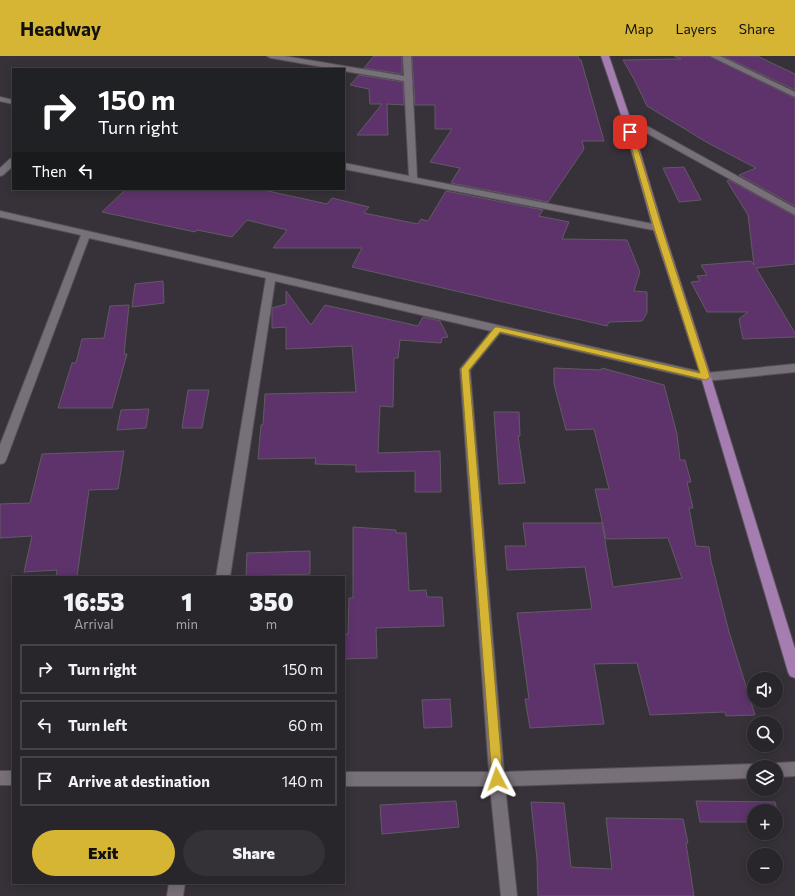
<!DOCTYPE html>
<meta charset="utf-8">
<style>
:root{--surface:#29262b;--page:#353237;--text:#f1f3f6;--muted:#a5a5a9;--line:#454347;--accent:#d6b534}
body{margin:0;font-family:Commissioner,sans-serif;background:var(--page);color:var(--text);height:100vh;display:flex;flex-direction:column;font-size:15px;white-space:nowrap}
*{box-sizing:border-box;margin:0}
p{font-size:13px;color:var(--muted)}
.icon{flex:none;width:22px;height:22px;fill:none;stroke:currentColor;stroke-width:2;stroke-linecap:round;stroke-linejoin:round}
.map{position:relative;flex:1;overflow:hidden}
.details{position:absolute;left:12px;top:520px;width:333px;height:308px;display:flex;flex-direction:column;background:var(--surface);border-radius:0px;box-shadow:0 2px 10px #0003,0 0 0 1px var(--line)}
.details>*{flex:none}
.top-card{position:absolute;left:12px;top:12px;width:333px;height:122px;border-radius:0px;box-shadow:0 2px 10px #0003,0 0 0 1px var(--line);background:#202124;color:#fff;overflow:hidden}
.tools{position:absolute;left:747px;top:616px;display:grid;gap:8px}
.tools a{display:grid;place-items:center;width:36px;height:36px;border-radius:50%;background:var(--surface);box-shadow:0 2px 10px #0003,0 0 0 1px var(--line);font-size:20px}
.pin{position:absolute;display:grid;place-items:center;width:34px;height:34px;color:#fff;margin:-17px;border-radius:8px;box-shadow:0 2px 6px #0006}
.me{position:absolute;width:44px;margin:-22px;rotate:356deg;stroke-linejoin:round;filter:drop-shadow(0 0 3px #0008)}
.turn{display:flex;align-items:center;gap:14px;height:84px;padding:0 20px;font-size:18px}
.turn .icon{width:52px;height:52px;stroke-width:2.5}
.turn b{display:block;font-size:28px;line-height:34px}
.then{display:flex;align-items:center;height:38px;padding:0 20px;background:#0003;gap:8px;font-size:15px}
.eta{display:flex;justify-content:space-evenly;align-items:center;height:68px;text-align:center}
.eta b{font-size:24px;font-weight:800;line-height:28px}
.action{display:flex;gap:8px;margin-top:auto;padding:8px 20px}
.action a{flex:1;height:46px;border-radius:24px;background:var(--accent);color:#111;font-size:16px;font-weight:800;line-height:46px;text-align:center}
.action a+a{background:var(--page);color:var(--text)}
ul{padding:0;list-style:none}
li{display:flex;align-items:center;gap:12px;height:50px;margin:0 8px 6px;padding:0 12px;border:2px solid var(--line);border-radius:0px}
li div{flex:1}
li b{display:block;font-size:15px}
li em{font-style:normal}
header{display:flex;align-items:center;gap:24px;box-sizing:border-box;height:56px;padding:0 20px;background:var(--accent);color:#111}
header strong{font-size:19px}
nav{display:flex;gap:22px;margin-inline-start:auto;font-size:14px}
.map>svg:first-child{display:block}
.building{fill:#5e336c;stroke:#615a63}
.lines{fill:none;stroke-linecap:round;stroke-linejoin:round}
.minor-casing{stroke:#565157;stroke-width:2}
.major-casing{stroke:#565157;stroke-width:2}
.minor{fill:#777079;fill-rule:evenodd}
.major{fill:#a57db1;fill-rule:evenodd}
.route{fill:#d6b534;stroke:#8b7622}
</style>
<header>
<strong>Headway</strong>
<nav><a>Map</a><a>Layers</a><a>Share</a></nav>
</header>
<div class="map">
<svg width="795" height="840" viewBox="0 0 795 840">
<rect width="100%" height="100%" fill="#373239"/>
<path class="building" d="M 374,0 L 402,0 L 402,18 L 364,12 Z
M 412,0 L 578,0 L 579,4 L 581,4 L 604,85 L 582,85 L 584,93 L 548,146 L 451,127 L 460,112 L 430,106 L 452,73 L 435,73 L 435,49 L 415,49 Z
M 674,0 L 709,0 L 795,42 L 795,150 L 739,119 L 756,112 L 708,87 L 647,50 L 634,23 L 623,4 L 681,3 Z
M 723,0 L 757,0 L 795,18 L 795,34 Z
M 359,19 L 403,26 L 404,49 L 387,48 L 388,79 L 357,79 L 382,48 L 370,48 L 369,33 L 350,29 Z
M 684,111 L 701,144 L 679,146 L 663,112 Z
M 729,124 L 795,160 L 795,208 L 756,212 L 795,277 L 795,281 L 743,283 L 739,263 L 748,256 L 707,256 L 691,226 L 700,225 L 697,220 L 707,219 L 701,209 L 751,205 L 754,209 L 748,159 L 727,125 Z
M 126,133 L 259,133 L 327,148 L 332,142 L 369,151 L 364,157 L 418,168 L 421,163 L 428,165 L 446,135 L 543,154 L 539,160 L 569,166 L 562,183 L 627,184 L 640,216 L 634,235 L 647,236 L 647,257 L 642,265 L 609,266 L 607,270 L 352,211 L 362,192 L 273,192 L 287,174 L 247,164 L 232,181 L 197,174 L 195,176 L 102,156 Z
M 163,225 L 164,247 L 132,251 L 135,228 Z
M 286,235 L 311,269 L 325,249 L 418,270 L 423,261 L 440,265 L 448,281 L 442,282 L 441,287 L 400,284 L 398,302 L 394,302 L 393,351 L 380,350 L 378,397 L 440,395 L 441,436 L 415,436 L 415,415 L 356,416 L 356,409 L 315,408 L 316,402 L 258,403 L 261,369 L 263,369 L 265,338 L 356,336 L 352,290 L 286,293 L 286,271 L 272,272 L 272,252 L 286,248 Z
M 129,249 L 124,298 L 127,298 L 112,352 L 58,352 L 72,307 L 76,307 L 82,283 L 104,282 L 110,250 Z
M 554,312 L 601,314 L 602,312 L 664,329 L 677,378 L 680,404 L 685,404 L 691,426 L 687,426 L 693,452 L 689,452 L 696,490 L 709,491 L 711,505 L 729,576 L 755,659 L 726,660 L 725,656 L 650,659 L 637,607 L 594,608 L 604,668 L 530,672 L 525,643 L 529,643 L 517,557 L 592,553 L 585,511 L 507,514 L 505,490 L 526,490 L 523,467 L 602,467 L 613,531 L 682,522 L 668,482 L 606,483 L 595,433 L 609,433 L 594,373 L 566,374 L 554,328 Z
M 188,334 L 209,334 L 202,372 L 182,372 Z
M 149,353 L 146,372 L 117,374 L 121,354 Z
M 494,356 L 519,356 L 520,380 L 518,380 L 525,427 L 499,428 Z
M 124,395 L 118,433 L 89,434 L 77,521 L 56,521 L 57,514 L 24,516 L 32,480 L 0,482 L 0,448 L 30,447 L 42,398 Z
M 353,471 L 396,474 L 396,477 L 406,477 L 409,535 L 426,534 L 427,541 L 442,541 L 444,570 L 376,572 L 377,602 L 344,603 L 344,579 L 348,578 L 349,542 L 353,542 Z
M 310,495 L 310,518 L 246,520 L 247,497 Z
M 450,643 L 452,671 L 424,672 L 422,644 Z
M 456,745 L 459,771 L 382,778 L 380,749 Z
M 696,745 L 775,746 L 780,767 L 776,767 L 776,755 L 754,755 L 754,766 L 700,766 Z
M 531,746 L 564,747 L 571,811 L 612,813 L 606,762 L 683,763 L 688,787 L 686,787 L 694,840 L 538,840 L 537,803 Z"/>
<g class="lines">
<defs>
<path id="minor" d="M 267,0 L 284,0 L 404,20 L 403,0 L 411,0 L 417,122 L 658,169 L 663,172 L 658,175 L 344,113 L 344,107 L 409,120 L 404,25 L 344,15 L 344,13 L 334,13 L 271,2 Z
M 710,0 L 720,0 L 795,36 L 795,41 Z
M 0,41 L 13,44 L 13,48 L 0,45 Z
M 623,60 L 629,60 L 795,152 L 795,159 L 623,64 Z
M 13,102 L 13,110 L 3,119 L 0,120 L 0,112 L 10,103 Z
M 0,155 L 706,317 L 795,308 L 795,316 L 706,325 L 500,277 L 470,314 L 504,716 L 754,708 L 760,711 L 754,711 L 754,722 L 505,730 L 517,840 L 501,840 L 490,730 L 344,730 L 344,716 L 489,716 L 460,313 L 491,275 L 275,225 L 230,521 L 216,521 L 266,222 L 89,182 L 6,404 L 4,407 L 0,408 L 0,389 L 81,179 L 0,161 Z
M 795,706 L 795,720 L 776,721 L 776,711 L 770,711 L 771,709 L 776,707 Z
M 0,715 L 13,715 L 13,729 L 0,729 Z
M 169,827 L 185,827 L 183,840 L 167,840 Z"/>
<path id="major" d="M 601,0 L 609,0 L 630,62 L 663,172 L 711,321 L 795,593 L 795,622 L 790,620 L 788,616 L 701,321 L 653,172 L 622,62 Z"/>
</defs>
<use href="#minor" class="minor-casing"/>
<use href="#major" class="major-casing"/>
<use href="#minor" class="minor"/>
<use href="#major" class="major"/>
</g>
<path class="route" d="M 630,74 L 633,76 L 662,172 L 710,321 L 706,324 L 500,276 L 469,314 L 503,723 L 501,727 L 497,728 L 493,727 L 492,723 L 461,313 L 495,271 L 498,271 L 700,317 L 654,172 L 627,76 Z"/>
</svg>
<div class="tools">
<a><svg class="icon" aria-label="sound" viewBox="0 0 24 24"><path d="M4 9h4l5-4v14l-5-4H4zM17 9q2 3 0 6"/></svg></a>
<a><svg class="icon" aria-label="search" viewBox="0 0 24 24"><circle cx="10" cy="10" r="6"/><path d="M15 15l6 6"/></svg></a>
<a><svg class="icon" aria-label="layers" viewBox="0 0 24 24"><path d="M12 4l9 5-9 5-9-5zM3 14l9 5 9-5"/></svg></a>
<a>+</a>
<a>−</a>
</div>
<div class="pin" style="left:630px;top:76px;background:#d93025"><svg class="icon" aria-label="arrive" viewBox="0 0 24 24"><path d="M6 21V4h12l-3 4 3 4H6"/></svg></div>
<svg class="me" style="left:497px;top:723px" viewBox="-20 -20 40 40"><path d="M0-17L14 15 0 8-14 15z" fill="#d6b534" stroke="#fff" stroke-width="4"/></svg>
<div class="top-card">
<div class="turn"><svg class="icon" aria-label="right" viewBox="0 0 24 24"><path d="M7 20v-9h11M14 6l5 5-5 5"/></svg><div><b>150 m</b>Turn right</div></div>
<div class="then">Then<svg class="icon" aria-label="left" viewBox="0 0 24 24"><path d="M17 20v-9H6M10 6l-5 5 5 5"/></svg></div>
</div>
<section class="details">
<div class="eta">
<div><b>16:53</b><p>Arrival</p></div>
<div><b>1</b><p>min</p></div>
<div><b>350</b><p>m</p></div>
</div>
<ul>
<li><svg class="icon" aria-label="right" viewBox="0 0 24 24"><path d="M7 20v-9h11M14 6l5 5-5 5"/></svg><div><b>Turn right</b></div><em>150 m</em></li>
<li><svg class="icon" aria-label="left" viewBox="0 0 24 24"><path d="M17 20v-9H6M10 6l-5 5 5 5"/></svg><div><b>Turn left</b></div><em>60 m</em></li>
<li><svg class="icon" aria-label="arrive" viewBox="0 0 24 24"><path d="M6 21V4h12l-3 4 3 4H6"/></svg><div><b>Arrive at destination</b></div><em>140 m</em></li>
</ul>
<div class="action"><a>Exit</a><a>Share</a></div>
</section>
</div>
